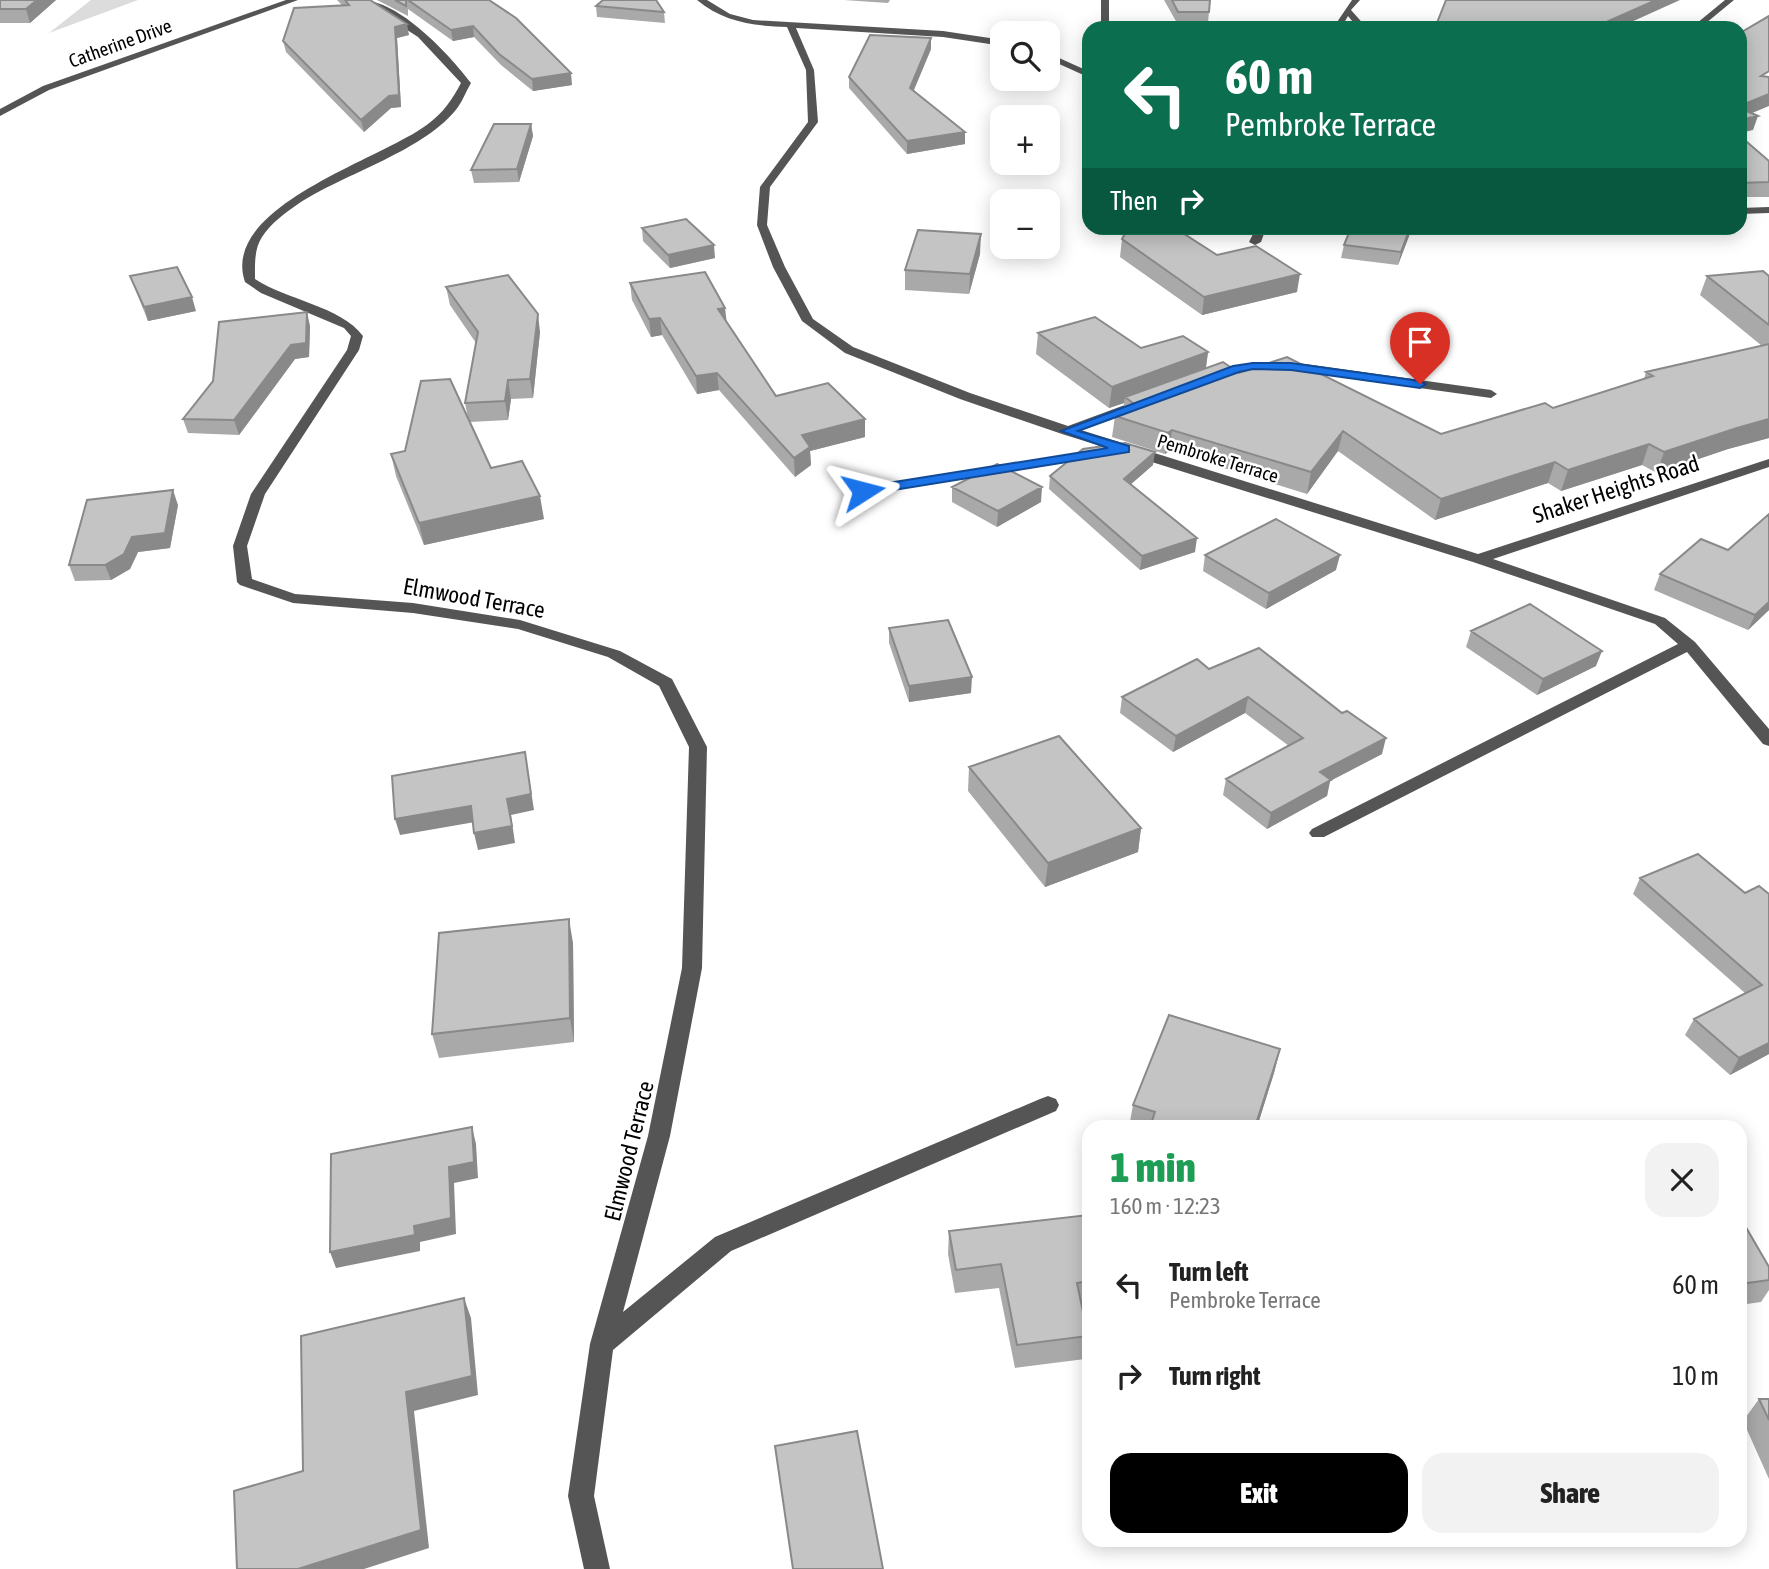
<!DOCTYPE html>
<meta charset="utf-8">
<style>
:root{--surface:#fff;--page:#f2f2f2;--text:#222;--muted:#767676;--accent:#000}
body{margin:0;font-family:"Asap Condensed",sans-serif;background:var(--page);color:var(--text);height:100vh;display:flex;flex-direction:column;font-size:26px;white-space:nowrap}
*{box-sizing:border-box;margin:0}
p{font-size:23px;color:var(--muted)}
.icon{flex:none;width:38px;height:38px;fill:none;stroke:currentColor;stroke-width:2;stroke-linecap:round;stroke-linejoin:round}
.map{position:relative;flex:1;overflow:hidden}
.drawer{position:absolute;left:1082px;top:1120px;width:665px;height:427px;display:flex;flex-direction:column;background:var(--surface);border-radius:21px;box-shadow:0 4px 18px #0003}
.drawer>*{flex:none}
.banner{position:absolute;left:1082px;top:21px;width:665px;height:214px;border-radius:21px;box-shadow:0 4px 18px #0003;background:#0b6e4f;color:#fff;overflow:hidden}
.fabs{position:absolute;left:990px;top:21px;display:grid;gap:14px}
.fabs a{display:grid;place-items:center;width:70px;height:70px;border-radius:14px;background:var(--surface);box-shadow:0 4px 18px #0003;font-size:35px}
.pin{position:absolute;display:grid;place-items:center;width:60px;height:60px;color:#fff;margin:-72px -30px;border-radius:50% 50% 50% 0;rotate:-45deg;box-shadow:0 0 7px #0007}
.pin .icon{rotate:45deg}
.me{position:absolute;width:77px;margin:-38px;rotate:81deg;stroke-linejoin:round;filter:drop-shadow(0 0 5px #0008)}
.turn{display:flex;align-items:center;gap:24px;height:147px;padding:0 28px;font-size:32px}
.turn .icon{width:91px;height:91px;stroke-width:2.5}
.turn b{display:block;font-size:49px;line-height:60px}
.then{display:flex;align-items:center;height:66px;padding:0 28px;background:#0003;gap:14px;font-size:26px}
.round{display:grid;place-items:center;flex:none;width:74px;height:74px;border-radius:21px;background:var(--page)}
.head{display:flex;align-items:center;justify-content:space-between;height:119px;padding:0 28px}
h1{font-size:42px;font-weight:800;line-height:52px;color:#1e9e55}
.action{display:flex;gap:14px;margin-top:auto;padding:14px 28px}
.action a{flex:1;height:80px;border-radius:21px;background:var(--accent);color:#fff;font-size:28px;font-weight:800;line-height:80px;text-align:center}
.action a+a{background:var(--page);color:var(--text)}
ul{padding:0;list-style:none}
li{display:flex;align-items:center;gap:21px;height:91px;padding:0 28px}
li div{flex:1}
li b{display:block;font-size:26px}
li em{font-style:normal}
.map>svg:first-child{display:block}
.green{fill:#dcdcdc}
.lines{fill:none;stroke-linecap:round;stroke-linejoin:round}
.minor{fill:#555;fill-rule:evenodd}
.wall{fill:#a9a9a9}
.shaded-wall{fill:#898989}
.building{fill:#c4c4c4;stroke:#898989;stroke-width:2}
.route{fill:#1a73e8;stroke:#114b97;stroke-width:2}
.labels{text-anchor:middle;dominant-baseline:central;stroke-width:5;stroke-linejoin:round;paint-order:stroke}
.far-street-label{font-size:19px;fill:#000;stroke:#fff}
.street-label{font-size:23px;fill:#000;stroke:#fff}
</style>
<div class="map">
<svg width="1769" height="1569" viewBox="0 0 1769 1569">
<rect width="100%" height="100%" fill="#fff"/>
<path class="green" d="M 91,0 L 138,0 L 49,33 Z"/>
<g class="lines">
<path class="minor" d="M 286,0 L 298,0 L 49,90 L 0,116 L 0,109 L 43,86 Z
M 361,0 C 399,0 449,54 471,83 C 466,91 463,100 458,107 C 427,150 343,174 298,204 C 285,213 271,223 262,237 C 254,249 255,265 255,279 C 286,300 341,306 363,336 L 359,350 L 265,494 L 247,546 L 252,579 L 295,594 L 413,603 L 520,620 L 620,651 L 672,679 L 707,747 L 702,968 L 670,1136 L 623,1312 L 715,1237 L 1040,1099 L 1048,1096 L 1056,1099 L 1059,1105 L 1056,1111 L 731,1251 L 613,1350 L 594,1496 L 610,1569 L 584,1569 L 568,1496 L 590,1344 L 648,1136 L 682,968 L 689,747 L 659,686 L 608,657 L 518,629 L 413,613 L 293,603 L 240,585 L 237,582 L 233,546 L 251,494 L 347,350 L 351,336 L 344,328 L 261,293 L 245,282 C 219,206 383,159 428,124 C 443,113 452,100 461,83 L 418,37 Z
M 697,0 L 707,0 L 730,14 L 753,20 L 943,31 L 1003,40 L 1003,46 L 943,37 L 796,28 L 814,70 L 818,122 L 770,187 L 767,225 L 785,267 L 813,319 L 853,347 L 970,393 L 1068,426 L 1141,399 L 1151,399 L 1151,405 L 1081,430 L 1478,554 L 1769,459 L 1769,467 L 1493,559 L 1665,618 L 1695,642 L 1769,729 L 1769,746 L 1763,744 L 1687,652 L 1324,837 L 1312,837 L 1309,833 L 1312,829 L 1678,644 L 1655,624 L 1473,562 L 1062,434 L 960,399 L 845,353 L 802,321 L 773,267 L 757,225 L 760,187 L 808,122 L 806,70 L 787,27 C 754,26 723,22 697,0 Z
M 1101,0 L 1109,0 L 1109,28 L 1101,28 Z
M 1352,0 L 1360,0 L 1351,10 L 1367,28 L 1358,28 L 1348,16 L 1341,28 L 1333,28 Z
M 1725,0 L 1734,0 L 1700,28 L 1691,28 Z
M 1048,53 L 1088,71 L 1088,77 L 1048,59 Z
M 1769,207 L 1769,213 L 1740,214 L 1740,208 Z
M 1256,228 L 1266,228 L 1261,242 L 1255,245 L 1249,242 Z
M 1512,228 L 1614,228 L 1609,231 L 1558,235 L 1517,231 Z
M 1253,362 L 1291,362 L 1491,390 L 1497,394 L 1491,398 L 1291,370 L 1254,370 L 1211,382 L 1205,378 Z
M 1096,450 L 1101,451 L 1101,457 L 863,495 L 856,491 L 863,487 Z"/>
</g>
<path class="wall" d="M 0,0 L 56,0 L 30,23 L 0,23 Z
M 337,0 L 370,0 L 409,35 L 397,38 L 401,107 L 391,108 L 364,132 L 286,52 L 283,41 L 342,5 Z
M 377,0 L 489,0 L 572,85 L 533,91 L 501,65 L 474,37 L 453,41 L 408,9 L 408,16 Z
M 844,0 L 890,0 L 888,3 Z
M 1164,0 L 1210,0 L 1208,23 L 1177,23 Z
M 596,6 L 664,12 L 665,23 L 597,17 Z
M 931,49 L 914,90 L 965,144 L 907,154 L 849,88 L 849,77 Z
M 531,124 L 533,136 L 519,182 L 474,183 L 471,170 Z
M 1740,136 L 1769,161 L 1769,197 L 1740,197 Z
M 642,228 L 715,258 L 670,268 L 643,241 Z
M 1351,228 L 1412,228 L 1398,265 L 1341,258 L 1344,245 Z
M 1122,239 L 1217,255 L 1297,292 L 1202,315 L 1120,257 Z
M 980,254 L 969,294 L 905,290 L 905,270 Z
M 130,276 L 196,311 L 148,321 Z
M 1707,276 L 1769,276 L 1769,438 L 1728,449 L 1657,473 L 1642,465 L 1561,491 L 1548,483 L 1435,520 L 1338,451 L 1307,494 L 1169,451 L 1165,454 L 1112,437 L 1115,416 L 1123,413 L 1124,403 L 1109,408 L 1036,354 L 1038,333 L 1141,348 L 1208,352 L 1206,368 L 1239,373 L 1441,434 L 1553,408 L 1644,379 L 1646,372 L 1762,346 L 1700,295 Z
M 630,283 L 726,322 L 776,396 L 865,437 L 810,451 L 811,465 L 795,477 L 719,390 L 697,394 L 662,335 L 651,337 L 632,300 Z
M 446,287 L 540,332 L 533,398 L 511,399 L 508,420 L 470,422 L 491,468 L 544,519 L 424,545 L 396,476 L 391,454 L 405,451 L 468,418 L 465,403 L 476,343 L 450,305 Z
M 310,326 L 309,357 L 295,359 L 239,435 L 188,433 L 183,419 Z
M 1153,465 L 1131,484 L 1195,552 L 1140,570 L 1049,489 L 1050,476 Z
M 952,487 L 1041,502 L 997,527 L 952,502 Z
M 178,505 L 170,548 L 138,552 L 130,569 L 111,580 L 75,581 L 69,565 Z
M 1728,550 L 1769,610 L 1748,630 L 1654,590 L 1660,574 Z
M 1205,555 L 1336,570 L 1266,609 L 1203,571 Z
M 889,628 L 971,693 L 909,702 L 889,643 Z
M 1471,631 L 1596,666 L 1537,695 L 1466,647 Z
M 1209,669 L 1382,754 L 1330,781 L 1327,796 L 1267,829 L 1223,795 L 1226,779 L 1289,746 L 1245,713 L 1173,752 L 1120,713 L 1122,697 Z
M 969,767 L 1141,828 L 1138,852 L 1045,887 L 968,791 Z
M 1640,878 L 1745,893 L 1769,894 L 1769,1054 L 1730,1075 L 1685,1035 L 1694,1019 L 1745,993 L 1633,894 Z
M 573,943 L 574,1042 L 439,1058 L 432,1034 Z
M 1280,1049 L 1274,1073 L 1257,1127 L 1129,1127 L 1133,1105 Z
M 1088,1215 L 1088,1304 L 1082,1305 L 1088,1333 L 1085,1359 L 1015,1368 L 999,1288 L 955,1293 L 948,1254 L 949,1231 Z
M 1740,1217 L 1769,1267 L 1769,1290 L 1761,1302 L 1740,1305 Z
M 1759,1399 L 1769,1399 L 1769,1479 L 1743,1421 Z
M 775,1446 L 883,1569 L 793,1569 Z"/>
<path class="shaded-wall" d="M 37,0 L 56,0 L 30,23 L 26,9 Z
M 1656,0 L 1680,0 L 1618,28 L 1593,28 Z
M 407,24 L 409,35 L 397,38 L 401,107 L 391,108 L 364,132 L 361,120 L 395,27 Z
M 473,26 L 474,37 L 453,41 L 451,30 Z
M 931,38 L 931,49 L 910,99 L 910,88 Z
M 571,73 L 572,85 L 533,91 L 532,79 Z
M 1769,94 L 1769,106 L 1740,118 L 1740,106 Z
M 1758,116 L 1753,130 L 1740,133 L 1740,120 Z
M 531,124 L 533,136 L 519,182 L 517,169 Z
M 965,132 L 965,144 L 907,154 L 907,141 Z
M 1410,228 L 1412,228 L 1411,231 L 1398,265 L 1401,252 Z
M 981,234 L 980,254 L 969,294 L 970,274 Z
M 714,245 L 715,258 L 670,268 L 668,255 Z
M 1300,274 L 1297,292 L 1202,315 L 1204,297 Z
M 192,297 L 196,311 L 148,321 L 144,307 Z
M 725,308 L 727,325 L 718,309 Z
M 307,312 L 310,326 L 309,357 L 295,359 L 239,435 L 234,420 Z
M 538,314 L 540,332 L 533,398 L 530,379 Z
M 660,318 L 662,335 L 651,337 L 649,319 Z
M 1208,352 L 1205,373 L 1125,397 L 1124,403 L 1109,408 L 1112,387 Z
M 717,373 L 719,390 L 697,394 L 696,376 Z
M 508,380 L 511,399 L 508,420 L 505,401 Z
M 865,419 L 865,437 L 810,451 L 811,465 L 795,477 L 794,458 L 802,435 Z
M 1769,419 L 1769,438 L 1728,449 L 1657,473 L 1664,452 L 1737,428 Z
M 1172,430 L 1169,451 L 1165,454 L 1168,433 Z
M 1343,431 L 1338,451 L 1307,494 L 1311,472 Z
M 1649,444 L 1642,465 L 1561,491 L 1568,470 Z
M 1155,452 L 1153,465 L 1122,492 L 1124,479 Z
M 1555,462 L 1548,483 L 1435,520 L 1441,499 Z
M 1042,487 L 1041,502 L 997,527 L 998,511 Z
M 173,490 L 178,505 L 170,548 L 138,552 L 130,569 L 111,580 L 105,565 L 132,537 Z
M 540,496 L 544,519 L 424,545 L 419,523 Z
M 1197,538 L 1195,552 L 1140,570 L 1142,556 Z
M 1340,555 L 1336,570 L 1266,609 L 1269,593 Z
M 1769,602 L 1769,610 L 1748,630 L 1755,615 Z
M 1602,651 L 1596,666 L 1537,695 L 1543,679 Z
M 972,677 L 971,693 L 909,702 L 909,686 Z
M 1248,697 L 1245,713 L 1173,752 L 1176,736 Z
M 1386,738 L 1382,754 L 1330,781 L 1327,796 L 1267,829 L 1271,813 L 1320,772 Z
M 525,752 L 534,810 L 511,815 L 515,843 L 478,850 L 474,833 L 507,799 Z
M 471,806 L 475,822 L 400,835 L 395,819 Z
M 1141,828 L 1138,852 L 1045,887 L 1048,863 Z
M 569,919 L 573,943 L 574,1042 L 570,1018 Z
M 1769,1043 L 1769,1054 L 1730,1075 L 1739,1058 Z
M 1280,1049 L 1274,1073 L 1257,1127 L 1255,1127 Z
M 472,1127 L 476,1144 L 478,1178 L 454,1183 L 456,1234 L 420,1242 L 420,1251 L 336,1268 L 330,1252 L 414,1226 Z
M 464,1298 L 471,1318 L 478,1395 L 414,1411 L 429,1548 L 364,1569 L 298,1569 Z"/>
<path class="building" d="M 0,0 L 37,0 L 26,9 L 0,9 Z
M 345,0 L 370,0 L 407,24 L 395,27 L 399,95 L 389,96 L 361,120 L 283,41 L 294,8 L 349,5 Z
M 395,0 L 406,0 L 406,6 Z
M 408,0 L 489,0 L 516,18 L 571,73 L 532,79 L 499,54 L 473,26 L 451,30 Z
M 603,0 L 656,0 L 664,12 L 596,6 Z
M 1172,0 L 1210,0 L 1209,12 L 1178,12 Z
M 1446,0 L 1656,0 L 1593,28 L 1435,28 Z
M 1769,16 L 1769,71 L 1761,76 L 1769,77 L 1769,94 L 1740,106 L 1740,33 Z
M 870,35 L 931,38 L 910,88 L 965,132 L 907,141 L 849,77 Z
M 1740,108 L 1758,116 L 1740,120 Z
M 494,124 L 531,124 L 517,169 L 471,170 Z
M 1740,136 L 1769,161 L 1769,182 L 1740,183 Z
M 686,219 L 714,245 L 668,255 L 642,228 Z
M 1128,228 L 1175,228 L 1217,255 L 1256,246 L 1300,274 L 1204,297 L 1122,239 Z
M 1351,228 L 1410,228 L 1401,252 L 1344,245 Z
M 918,230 L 981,234 L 970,274 L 905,270 Z
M 177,267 L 192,297 L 144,307 L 130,276 Z
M 1763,271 L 1769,276 L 1769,325 L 1707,276 Z
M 705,272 L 725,308 L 718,309 L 776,396 L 828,383 L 865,419 L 802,435 L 810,447 L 794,458 L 717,373 L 696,376 L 660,318 L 649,319 L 630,283 Z
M 508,275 L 538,314 L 530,379 L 508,380 L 505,401 L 465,403 L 478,332 L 446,287 Z
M 307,312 L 306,343 L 291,345 L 234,420 L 183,419 L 213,381 L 219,322 Z
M 1095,317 L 1141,348 L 1183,336 L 1208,352 L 1112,387 L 1038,333 Z
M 1769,344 L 1769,419 L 1737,428 L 1664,452 L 1649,444 L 1568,470 L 1555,462 L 1441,499 L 1343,431 L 1311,472 L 1172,430 L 1168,433 L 1115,416 L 1138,407 L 1125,397 L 1223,362 L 1239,373 L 1287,357 L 1441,434 L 1545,403 L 1553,408 L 1653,376 L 1646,372 Z
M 450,379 L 491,468 L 522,461 L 540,496 L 419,523 L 391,454 L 405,451 L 421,381 Z
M 1125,443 L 1155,452 L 1124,479 L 1197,538 L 1142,556 L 1050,476 L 1083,449 Z
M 997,464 L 1042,487 L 998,511 L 952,487 Z
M 173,490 L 165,533 L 132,537 L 124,554 L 105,565 L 69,565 L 87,500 Z
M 1769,514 L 1769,602 L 1755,615 L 1660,574 L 1701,539 L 1728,550 Z
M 1276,519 L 1340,555 L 1269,593 L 1205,555 Z
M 1530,604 L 1602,651 L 1543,679 L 1471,631 Z
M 948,620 L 972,677 L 909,686 L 889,628 Z
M 1259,648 L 1342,713 L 1347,711 L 1386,738 L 1320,772 L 1331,780 L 1271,813 L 1226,779 L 1303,738 L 1248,697 L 1176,736 L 1122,697 L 1197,659 L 1209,669 Z
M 1059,736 L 1141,828 L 1048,863 L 969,767 Z
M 525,752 L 531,794 L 507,799 L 512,826 L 474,833 L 471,806 L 395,819 L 392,776 Z
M 1698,854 L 1745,893 L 1759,886 L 1769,894 L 1769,1043 L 1739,1058 L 1694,1019 L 1762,985 L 1640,878 Z
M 569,919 L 570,1018 L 432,1034 L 439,933 Z
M 1169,1015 L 1280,1049 L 1255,1127 L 1200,1127 L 1196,1126 L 1195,1127 L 1150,1127 L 1155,1112 L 1133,1105 Z
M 472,1127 L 474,1162 L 449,1167 L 451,1218 L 414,1226 L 415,1235 L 330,1252 L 331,1154 Z
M 1088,1215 L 1088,1281 L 1077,1283 L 1088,1336 L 1017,1345 L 1001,1264 L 956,1270 L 949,1231 Z
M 1740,1217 L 1769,1267 L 1769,1280 L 1740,1284 Z
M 464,1298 L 472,1376 L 406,1392 L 421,1530 L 298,1569 L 237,1569 L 234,1491 L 303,1471 L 301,1336 Z
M 1759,1399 L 1769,1399 L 1769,1420 Z
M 857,1431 L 883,1569 L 793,1569 L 775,1446 Z"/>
<path class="route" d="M 1253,363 L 1291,363 L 1420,381 L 1426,384 L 1420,388 L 1291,370 L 1253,369 L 1239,372 L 1078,431 L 1129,446 L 1129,452 L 863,495 L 857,491 L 863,487 L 1108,448 L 1061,431 L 1233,366 Z"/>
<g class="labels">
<g class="far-street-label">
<text transform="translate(120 43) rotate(-20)">Catherine Drive</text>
<text transform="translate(1218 458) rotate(17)">Pembroke Terrace</text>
</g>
<g class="street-label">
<text transform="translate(1616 489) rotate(-18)">Shaker Heights Road</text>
<text transform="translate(474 598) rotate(10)">Elmwood Terrace</text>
<text transform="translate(629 1151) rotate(-76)">Elmwood Terrace</text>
</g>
</g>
</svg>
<div class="fabs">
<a><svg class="icon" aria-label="search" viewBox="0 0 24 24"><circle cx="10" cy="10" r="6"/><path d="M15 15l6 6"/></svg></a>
<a>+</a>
<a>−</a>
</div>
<div class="pin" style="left:1420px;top:384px;background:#d93025"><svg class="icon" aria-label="arrive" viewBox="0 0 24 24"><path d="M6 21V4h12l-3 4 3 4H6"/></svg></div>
<svg class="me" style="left:863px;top:491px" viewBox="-20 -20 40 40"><path d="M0-17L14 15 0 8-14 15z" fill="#1a73e8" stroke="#fff" stroke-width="4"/></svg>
<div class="banner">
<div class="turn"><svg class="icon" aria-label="left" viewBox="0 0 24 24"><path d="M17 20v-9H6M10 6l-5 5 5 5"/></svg><div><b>60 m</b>Pembroke Terrace</div></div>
<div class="then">Then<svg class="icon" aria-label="right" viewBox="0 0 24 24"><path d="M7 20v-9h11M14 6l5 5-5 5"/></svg></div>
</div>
<section class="drawer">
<div class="head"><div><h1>1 min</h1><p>160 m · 12:23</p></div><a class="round"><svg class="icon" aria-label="close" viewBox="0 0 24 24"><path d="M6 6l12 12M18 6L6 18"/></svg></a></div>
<ul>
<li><svg class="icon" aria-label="left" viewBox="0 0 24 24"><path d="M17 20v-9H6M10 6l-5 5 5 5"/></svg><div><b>Turn left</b><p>Pembroke Terrace</p></div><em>60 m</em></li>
<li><svg class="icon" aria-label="right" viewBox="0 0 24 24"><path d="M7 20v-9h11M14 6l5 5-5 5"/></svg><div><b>Turn right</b></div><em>10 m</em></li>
</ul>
<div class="action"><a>Exit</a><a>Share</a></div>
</section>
</div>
